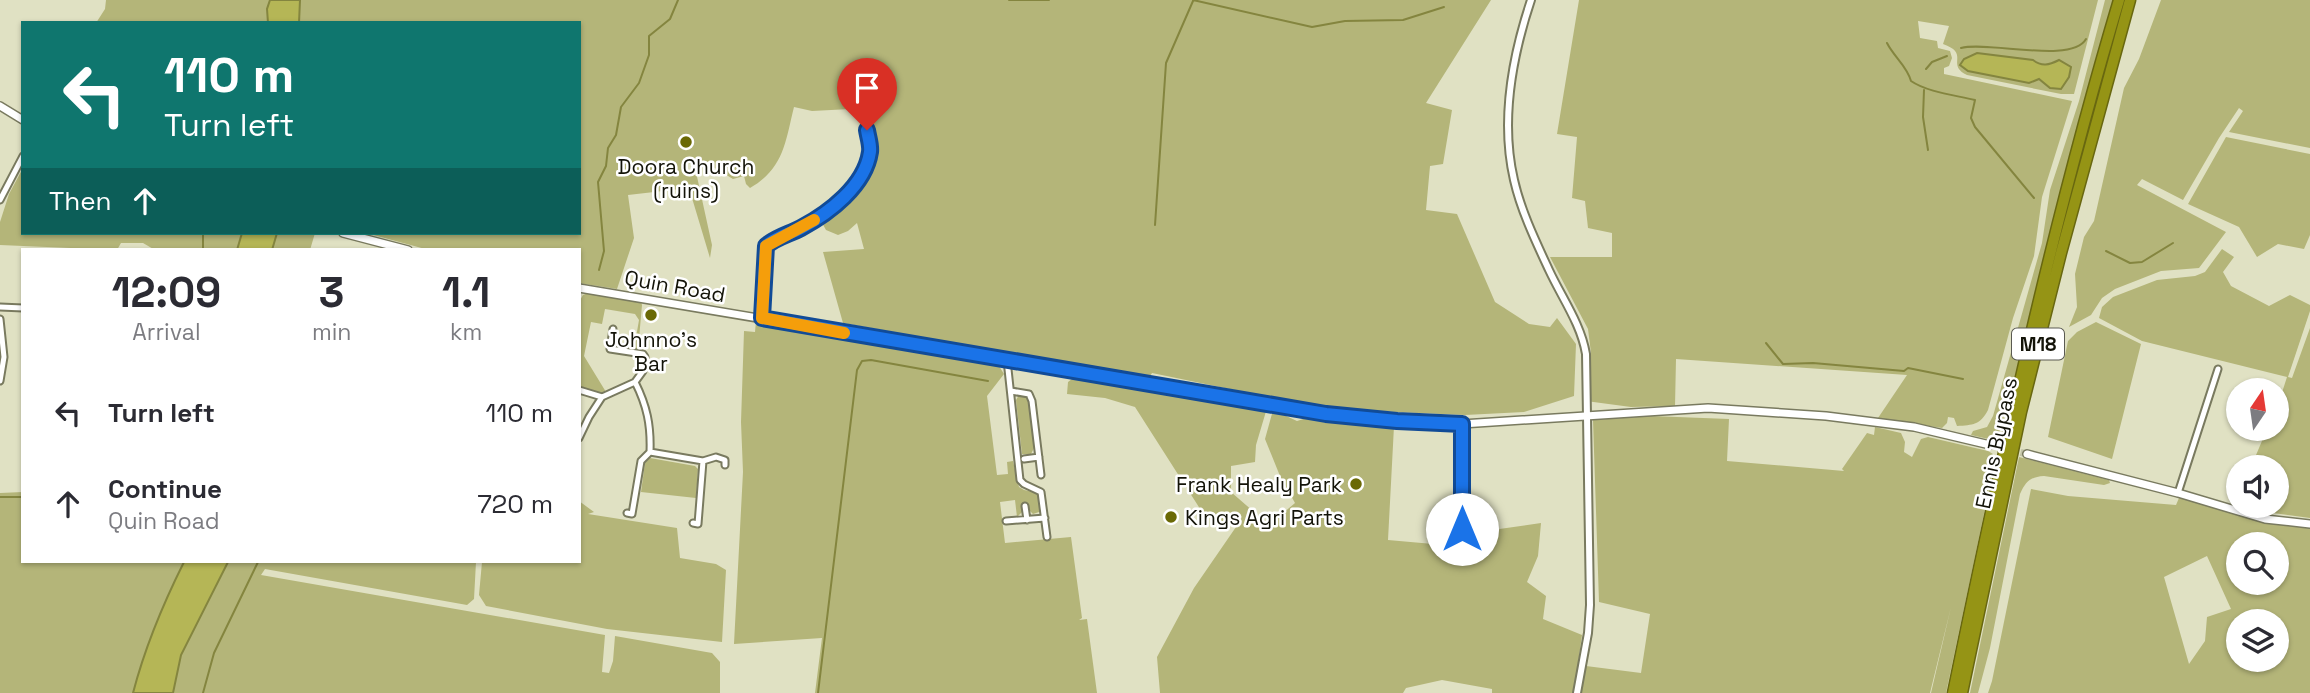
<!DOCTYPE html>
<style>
:root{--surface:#fff;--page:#f2f2f3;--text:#2b2b33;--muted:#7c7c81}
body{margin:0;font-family:"Space Grotesk",sans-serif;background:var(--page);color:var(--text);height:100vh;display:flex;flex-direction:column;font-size:26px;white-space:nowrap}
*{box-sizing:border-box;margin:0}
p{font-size:23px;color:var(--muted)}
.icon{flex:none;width:38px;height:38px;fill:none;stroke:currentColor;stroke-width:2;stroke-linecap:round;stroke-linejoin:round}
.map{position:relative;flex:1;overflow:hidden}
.panel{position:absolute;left:21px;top:248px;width:560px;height:315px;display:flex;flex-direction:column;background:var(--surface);border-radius:0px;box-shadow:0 2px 5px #0004}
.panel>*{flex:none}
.guide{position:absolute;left:21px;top:21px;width:560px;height:214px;border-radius:0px;box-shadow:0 2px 5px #0004;background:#0f766e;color:#fff;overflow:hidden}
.needle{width:46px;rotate:13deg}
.buttons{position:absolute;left:2226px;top:378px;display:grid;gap:14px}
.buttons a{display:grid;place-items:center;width:63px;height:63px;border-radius:50%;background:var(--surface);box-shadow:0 2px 5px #0004;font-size:35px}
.pin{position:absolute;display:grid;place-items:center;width:60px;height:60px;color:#fff;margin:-72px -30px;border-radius:50% 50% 50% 0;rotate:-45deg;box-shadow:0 0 7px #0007}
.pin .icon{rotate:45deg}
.me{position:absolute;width:77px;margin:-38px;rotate:0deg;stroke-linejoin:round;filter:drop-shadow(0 0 5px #0008)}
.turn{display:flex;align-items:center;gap:24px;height:147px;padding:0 28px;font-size:32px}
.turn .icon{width:91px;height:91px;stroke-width:2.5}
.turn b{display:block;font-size:49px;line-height:60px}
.then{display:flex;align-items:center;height:66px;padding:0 28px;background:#0003;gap:14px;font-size:26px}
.eta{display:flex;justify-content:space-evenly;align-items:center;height:119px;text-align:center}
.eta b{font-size:42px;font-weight:800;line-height:49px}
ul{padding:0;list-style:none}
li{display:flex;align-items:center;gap:21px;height:91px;padding:0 28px}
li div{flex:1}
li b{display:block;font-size:26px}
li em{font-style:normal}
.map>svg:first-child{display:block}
.green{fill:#b4b579;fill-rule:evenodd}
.water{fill:#b5b656;stroke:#84853f;stroke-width:2}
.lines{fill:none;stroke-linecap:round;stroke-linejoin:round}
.stream{stroke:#84853f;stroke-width:2}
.secondary-tunnel{stroke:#c1c2a7;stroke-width:7;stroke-dasharray:7 3.5;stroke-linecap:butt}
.minor-casing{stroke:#797a5f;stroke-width:9}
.tertiary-casing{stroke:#797a5f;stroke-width:10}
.secondary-casing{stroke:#797a5f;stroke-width:10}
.motorway-casing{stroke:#686710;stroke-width:13}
.minor{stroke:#fff;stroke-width:5}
.tertiary{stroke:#fff;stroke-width:6}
.secondary{stroke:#fff;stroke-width:7}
.motorway{stroke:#959415;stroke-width:10}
.route-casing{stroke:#114b97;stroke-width:18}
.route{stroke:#1a73e8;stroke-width:12}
.slow{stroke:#f59e0b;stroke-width:12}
.poi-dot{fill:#6a6905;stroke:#fff;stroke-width:2.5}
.labels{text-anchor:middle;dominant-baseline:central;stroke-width:5;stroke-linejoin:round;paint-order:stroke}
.shield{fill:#fff;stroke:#5a5a52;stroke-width:2}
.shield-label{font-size:19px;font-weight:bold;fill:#131308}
.poi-label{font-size:21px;fill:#131308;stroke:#fff}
.street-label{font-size:21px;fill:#131308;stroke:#fff}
</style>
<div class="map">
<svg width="2310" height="693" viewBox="0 0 2310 693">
<rect width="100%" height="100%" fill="#e0e1c3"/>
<path class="green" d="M 106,0 L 270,0 L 267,9 L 268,23 L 96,23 L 105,9 Z
M 300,0 L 1491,0 L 1426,103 L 1452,110 L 1443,164 L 1430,166 L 1426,210 L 1457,214 L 1495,302 L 1529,324 L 1550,327 L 1557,318 L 1576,344 L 1574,396 L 1524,412 L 1465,415 L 1371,411 L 1366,414 L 1288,401 L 1152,373 L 1149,378 L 843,323 L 823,252 L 864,249 L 857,223 L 848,231 L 838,235 L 826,230 L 821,221 C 866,192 876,173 872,119 L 875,118 L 874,106 L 869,108 L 812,111 L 794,107 C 785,143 784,168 750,188 L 746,184 L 744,176 L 733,179 L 705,162 L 686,164 L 686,173 L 696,172 L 712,245 L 710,258 L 689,188 L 628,195 L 634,238 L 617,289 L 579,283 L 579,250 L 429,250 L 366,233 L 579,233 L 579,23 L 300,23 Z
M 1579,0 L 2098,0 L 2074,94 L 2061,94 L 1967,75 C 1945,64 1971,54 1943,44 L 1949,26 L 1918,21 L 1920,38 L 1937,41 L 1938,48 L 1950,51 L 1952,58 L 1949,66 L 1944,68 L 1944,74 L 2072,101 L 2042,197 L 2034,256 L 2013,318 L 1988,410 C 1980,425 1973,425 1957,426 L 1954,418 L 1948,417 L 1947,423 L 1942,428 L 1878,418 L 1907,375 L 1676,359 L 1675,406 L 1631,407 L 1586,401 L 1591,353 L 1588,329 L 1550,257 L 1612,257 L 1612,233 L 1588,228 L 1585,201 L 1572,198 L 1577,137 L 1557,134 Z
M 2105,0 L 2121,0 L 1997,441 L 1971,435 L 1973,431 L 1987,427 L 1993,416 L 2042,243 L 2050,190 L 2079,101 Z
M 2161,0 L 2310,0 L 2310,148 L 2229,132 L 2243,111 L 2239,108 L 2219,138 L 2183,200 L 2142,179 L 2137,185 L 2226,232 L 2199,268 L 2161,271 L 2115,289 L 2102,298 L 2091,315 L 2069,327 L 2077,307 L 2075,274 L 2084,237 L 2094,221 L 2124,88 L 2139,59 Z
M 2226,137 L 2310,154 L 2310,235 L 2304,249 L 2278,244 L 2257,257 L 2239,227 L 2188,204 Z
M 23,168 L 23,233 L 242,233 L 237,250 L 155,250 L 143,243 L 121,243 L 117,250 L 0,245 L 0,222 L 9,194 Z
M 277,233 L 315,233 L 310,250 L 272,250 Z
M 2222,249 L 2234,257 L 2223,272 L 2231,286 L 2269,306 L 2290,295 L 2310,305 L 2310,311 L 2288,377 L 2292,378 L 2310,328 L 2310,518 L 2265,512 L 2246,506 L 2277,506 L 2277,467 L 2251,467 L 2267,429 L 2277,429 L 2277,408 L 2287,377 L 2142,341 L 2099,318 L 2102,307 L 2113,297 L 2157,280 L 2195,276 L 2205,272 Z
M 588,293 L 641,302 L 642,305 L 638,350 L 634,349 L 639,320 L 635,314 L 605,309 L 602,324 L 591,322 L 584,356 L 606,392 L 604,393 L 579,389 L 579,302 L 583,295 Z
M 756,321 L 781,328 L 999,366 L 1004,374 L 987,396 L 997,475 L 1008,474 L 1007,462 L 1013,461 L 1019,487 L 1024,490 L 1039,493 L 1039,512 L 1033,514 L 1029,510 L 1028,505 L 1021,505 L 1022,512 L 1017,517 L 1015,500 L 1000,502 L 1005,543 L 1071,537 L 1082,618 L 1079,620 L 1087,619 L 1097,693 L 815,693 L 822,638 L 734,644 L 743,472 L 741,422 L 744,331 L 755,332 Z
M 2096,322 L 2141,344 L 2112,459 L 2048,437 L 2068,341 L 2077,332 Z
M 1076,376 L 1267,408 L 1256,445 L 1255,462 L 1231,466 L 1231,492 L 1269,525 L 1295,503 L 1280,476 L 1265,439 L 1273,410 L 1297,421 L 1316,415 L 1394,426 L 1388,540 L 1433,544 L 1464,534 L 1541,523 L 1538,556 L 1527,582 L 1546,596 L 1543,619 L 1582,635 L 1574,693 L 1492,693 L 1492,689 L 1442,680 L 1406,688 L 1403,693 L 1160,693 L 1157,657 L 1194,588 L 1236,527 L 1204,515 L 1135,407 L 1105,398 L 1067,394 L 1068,382 Z
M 1019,395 L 1027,396 L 1029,398 L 1034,448 L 1031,454 L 1022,454 L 1016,400 Z
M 1651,416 L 1729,419 L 1727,461 L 1844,471 L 1842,469 L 1867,433 L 1874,435 L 1875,427 L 1901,433 L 1905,442 L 1904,452 L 1912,457 L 1921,439 L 1928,437 L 1988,451 L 1993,454 L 1993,471 L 1946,693 L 1931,693 L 1951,607 L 1930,693 L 1581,693 L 1586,666 L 1641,673 L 1650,614 L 1599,602 L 1593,420 Z
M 2019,457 L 2109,480 L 2110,483 L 2104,485 L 2044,476 C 2030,477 2026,481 2020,494 L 1990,648 L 1978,693 L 1970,693 Z
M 650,458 L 695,466 L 698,469 L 696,498 L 641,492 L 645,463 Z
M 2031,489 L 2068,496 L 2176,505 L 2179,498 L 2187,499 L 2266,522 L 2310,526 L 2310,693 L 1988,693 L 1992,681 ZM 2238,544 L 2277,544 L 2277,583 L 2238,583 ZM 2207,556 L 2231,609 L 2207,617 L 2205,641 L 2189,664 L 2164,577 ZM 2238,621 L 2277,621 L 2277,660 L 2238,660 Z
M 23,492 L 23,562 L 184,562 C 163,604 145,647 133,693 L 0,693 L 0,493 Z
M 579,501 L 594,512 L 588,514 L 677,528 L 680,558 L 716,564 L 726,570 L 722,642 L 607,629 L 486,606 L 479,595 L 482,562 L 579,562 Z
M 228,562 L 476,562 L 474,599 L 467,605 L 265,569 L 261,575 L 605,635 L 602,672 L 609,673 L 613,661 L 615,636 L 712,653 L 720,662 L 720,693 L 173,693 L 181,655 Z"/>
<path class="water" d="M 270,0 L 300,0 L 299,23 L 268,23 L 267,9 Z
M 1977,53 L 2033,60 C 2042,67 2049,65 2059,60 L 2071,67 L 2069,77 L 2061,89 L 2050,88 L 2039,79 L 2029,83 L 1968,71 L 1960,65 L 1964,59 Z
M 242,233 L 277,233 L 272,250 L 237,250 Z
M 184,562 L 228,562 L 181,655 L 173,693 L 133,693 C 145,647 163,604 184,562 Z"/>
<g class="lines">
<path class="stream" d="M 1009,0 L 1049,0
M 1193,0 L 1312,27 L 1345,21 L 1403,20 L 1444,7
M 1887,43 C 1894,57 1907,66 1911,81 C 1927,92 1954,95 1975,100 L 1971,118 L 1975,127 L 2034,198
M 1961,48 C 1990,41 2072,64 2086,39
M 1926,69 L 1932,62 L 1947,56
M 1924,90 L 1923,117 L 1928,150
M 1155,225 L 1166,63 L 1193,1
M 203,250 L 203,233
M 2106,251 L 2130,263 L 2142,262 L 2173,243
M 599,270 L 604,251 L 598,182 L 606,166 L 608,148 L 616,135 L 621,107 L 639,83 L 649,55 L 649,36 L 670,19 L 678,0
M 1766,343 L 1783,364 L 1813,363 L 1904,371 L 1908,368 L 1963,379
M 0,497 L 23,497
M 203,693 L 214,653 L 258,562
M 818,693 L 857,370 L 862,361 L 871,360 L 988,381"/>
<path class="secondary-tunnel" d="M 1990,445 L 2027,454"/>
<defs>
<path id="minor" d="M 0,200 L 23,156
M 0,307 L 23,308
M 762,318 L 766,246 C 776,237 790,234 801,228 C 829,213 865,186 870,152 C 871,145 868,137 867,130
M 0,319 L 4,357 L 0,381
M 613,329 L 610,349 L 643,354 L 645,357 L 643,371 L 635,382
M 1007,360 L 1020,480 L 1024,484 L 1041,492 L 1047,537
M 579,390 L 602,397 L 589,417 L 579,438
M 1011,391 L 1029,394 L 1032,401 L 1041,475
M 602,397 L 635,382 C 647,406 651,425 650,452
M 1462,424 L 1462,529
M 1024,459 L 1039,457
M 2178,493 L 2218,369
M 1025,506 L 1027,520
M 627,513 L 632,514 L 641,461 L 650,452 L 703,461 L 716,457 L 725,460 L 725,465
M 1006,521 L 1045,518
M 693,523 L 698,524 L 703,461"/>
<path id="tertiary" d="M 1531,0 C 1512,57 1500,120 1514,180 C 1521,211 1536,242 1549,270 C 1562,298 1581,324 1586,354 L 1590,605 L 1588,633 L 1577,693"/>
<path id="secondary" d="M 0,106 L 23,120
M 343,233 L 408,250
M 579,288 L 1353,418 L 1462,424 L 1708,408 L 1826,416 L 1914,427 L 1990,445
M 2027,454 L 2178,493 L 2265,519 L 2310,524"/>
<path id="motorway" d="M 1953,693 C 2001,460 2051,228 2119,0
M 1962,693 L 2021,412 L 2061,253 L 2130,0"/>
</defs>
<use href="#minor" class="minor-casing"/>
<use href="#tertiary" class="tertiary-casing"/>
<use href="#secondary" class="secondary-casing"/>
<use href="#motorway" class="motorway-casing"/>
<use href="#minor" class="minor"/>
<use href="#tertiary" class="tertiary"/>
<use href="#secondary" class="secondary"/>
<use href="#motorway" class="motorway"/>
</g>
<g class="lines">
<defs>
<path id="route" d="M 867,130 C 868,137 871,145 870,152 C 865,186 829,213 801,228 C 790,234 776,237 766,246 L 762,318 L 1326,414 L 1397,421 L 1462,424 L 1462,529"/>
</defs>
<use href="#route" class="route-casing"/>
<use href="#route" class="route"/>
<path class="slow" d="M 814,220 L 766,246 L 762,318 L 844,333"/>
</g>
<g class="poi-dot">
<circle cx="686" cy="142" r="7"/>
<circle cx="651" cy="315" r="7"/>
<circle cx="1356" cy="484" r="7"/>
<circle cx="1171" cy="517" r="7"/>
</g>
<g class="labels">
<rect class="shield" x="2012" y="328.5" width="52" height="31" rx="5"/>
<g class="shield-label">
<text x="2038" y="344">M18</text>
</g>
<g class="poi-label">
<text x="686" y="166">Doora Church<tspan x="686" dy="24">(ruins)</tspan></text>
<text x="651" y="339">Johnno's<tspan x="651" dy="24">Bar</tspan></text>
<text x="1342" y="484" text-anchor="end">Frank Healy Park</text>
<text x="1185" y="517" text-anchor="start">Kings Agri Parts</text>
</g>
<g class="street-label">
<text transform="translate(675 286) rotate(10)">Quin Road</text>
<text transform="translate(1996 443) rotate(-78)">Ennis Bypass</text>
</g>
</g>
</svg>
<div class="buttons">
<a><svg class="needle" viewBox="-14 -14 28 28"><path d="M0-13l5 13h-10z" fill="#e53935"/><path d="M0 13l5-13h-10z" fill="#7c7c81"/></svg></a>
<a><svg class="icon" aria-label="sound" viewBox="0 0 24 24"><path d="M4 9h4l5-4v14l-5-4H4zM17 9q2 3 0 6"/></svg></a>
<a><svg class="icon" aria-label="search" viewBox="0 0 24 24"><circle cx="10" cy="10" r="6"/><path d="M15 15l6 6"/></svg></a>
<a><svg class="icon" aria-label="layers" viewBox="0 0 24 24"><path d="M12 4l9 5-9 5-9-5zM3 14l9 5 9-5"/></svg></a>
</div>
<div class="pin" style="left:867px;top:130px;background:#d93025"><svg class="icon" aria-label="arrive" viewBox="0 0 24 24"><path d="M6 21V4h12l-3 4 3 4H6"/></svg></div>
<svg class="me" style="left:1462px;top:529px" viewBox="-20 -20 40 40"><circle r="19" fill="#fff"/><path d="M0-13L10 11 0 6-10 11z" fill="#1a73e8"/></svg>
<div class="guide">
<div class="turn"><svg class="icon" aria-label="left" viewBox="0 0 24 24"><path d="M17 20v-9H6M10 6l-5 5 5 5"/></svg><div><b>110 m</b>Turn left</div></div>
<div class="then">Then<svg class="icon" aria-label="ahead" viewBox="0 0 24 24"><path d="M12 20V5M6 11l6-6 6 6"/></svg></div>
</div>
<section class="panel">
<div class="eta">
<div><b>12:09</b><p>Arrival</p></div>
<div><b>3</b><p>min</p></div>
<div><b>1.1</b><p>km</p></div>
</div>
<ul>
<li><svg class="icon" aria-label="left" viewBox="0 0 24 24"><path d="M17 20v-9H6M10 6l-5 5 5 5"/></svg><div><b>Turn left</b></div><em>110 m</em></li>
<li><svg class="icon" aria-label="ahead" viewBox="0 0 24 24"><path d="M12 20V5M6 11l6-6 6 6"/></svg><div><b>Continue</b><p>Quin Road</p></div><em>720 m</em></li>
</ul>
</section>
</div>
